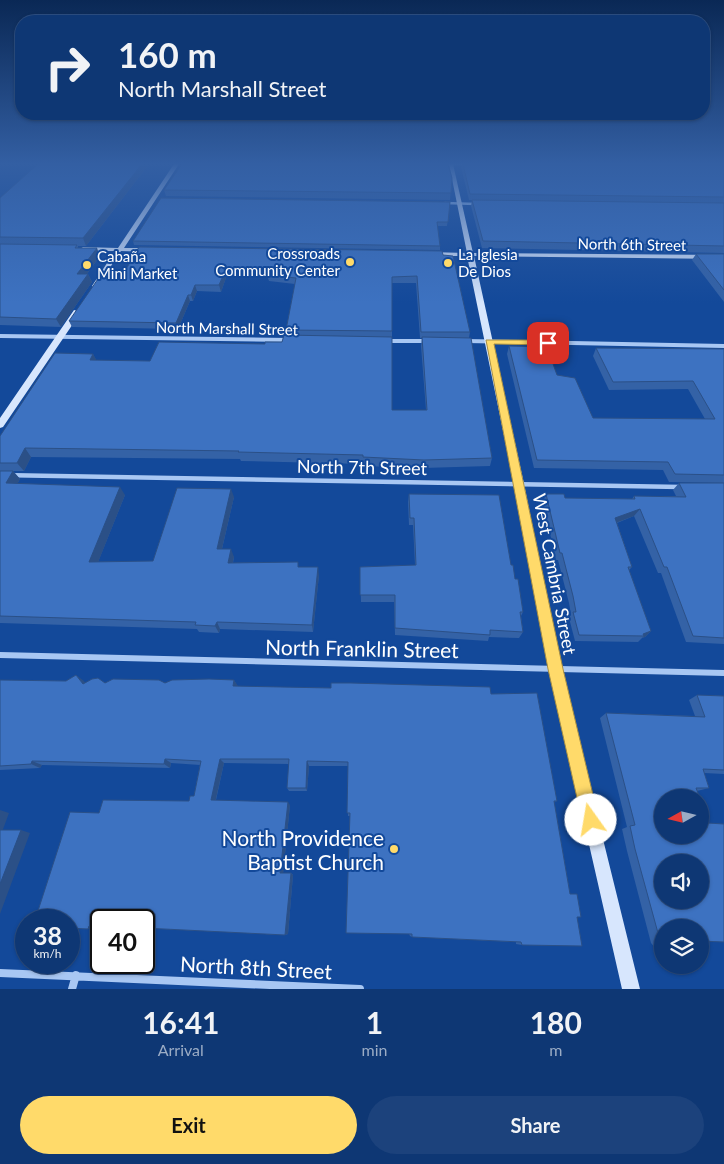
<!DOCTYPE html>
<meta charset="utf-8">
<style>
:root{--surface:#0e3774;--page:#1c427c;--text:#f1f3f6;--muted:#9bacc5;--line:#2e5186;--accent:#ffda6a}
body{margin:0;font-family:Lato,sans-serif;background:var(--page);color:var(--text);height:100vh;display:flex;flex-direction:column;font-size:19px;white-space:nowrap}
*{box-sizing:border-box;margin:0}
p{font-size:16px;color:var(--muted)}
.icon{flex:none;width:28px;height:28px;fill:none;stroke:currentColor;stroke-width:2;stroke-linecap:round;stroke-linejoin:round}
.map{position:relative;height:989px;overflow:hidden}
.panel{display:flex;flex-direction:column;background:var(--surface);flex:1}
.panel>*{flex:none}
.hud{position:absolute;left:15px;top:15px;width:695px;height:105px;border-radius:20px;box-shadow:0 1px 4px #0004,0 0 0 1px var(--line);background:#0e3774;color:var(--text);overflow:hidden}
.needle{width:32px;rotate:262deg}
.tools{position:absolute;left:654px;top:789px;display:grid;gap:10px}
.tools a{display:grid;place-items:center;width:55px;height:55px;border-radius:50%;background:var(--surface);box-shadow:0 1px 4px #0004,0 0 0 1px var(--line);font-size:25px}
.speed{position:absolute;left:15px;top:909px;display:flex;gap:10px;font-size:25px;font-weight:700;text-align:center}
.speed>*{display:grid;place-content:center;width:65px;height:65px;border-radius:50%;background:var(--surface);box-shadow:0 1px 4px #0004,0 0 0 1px var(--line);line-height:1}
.speed small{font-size:12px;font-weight:400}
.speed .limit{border:2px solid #111;border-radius:8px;background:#fff;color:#111}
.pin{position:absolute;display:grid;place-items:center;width:42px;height:42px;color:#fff;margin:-21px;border-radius:10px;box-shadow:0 2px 8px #0006}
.me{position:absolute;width:55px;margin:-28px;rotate:347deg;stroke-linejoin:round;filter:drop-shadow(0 0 4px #0008)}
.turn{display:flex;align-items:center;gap:18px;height:105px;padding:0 20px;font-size:22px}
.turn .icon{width:65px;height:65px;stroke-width:2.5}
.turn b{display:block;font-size:35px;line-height:42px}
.eta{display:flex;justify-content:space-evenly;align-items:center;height:85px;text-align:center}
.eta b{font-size:30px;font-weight:700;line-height:35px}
.button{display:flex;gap:10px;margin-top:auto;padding:10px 20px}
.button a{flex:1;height:58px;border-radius:30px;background:var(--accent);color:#111;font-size:20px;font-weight:700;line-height:58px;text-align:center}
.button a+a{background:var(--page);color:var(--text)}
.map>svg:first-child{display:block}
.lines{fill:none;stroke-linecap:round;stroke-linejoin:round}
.street-far4{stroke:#a8c7f3;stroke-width:2.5}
.street-far3{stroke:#a8c7f3;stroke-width:4}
.street-far2{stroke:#a8c7f3;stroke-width:4.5}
.street-far1{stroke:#a8c7f3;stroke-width:6}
.street{stroke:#a8c7f3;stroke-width:8}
.secondary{fill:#d7e6fd;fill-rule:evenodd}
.wall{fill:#3462a6;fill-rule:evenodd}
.shaded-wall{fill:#2b5087}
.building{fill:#3d72c1;stroke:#2b5087;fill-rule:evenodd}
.route{fill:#ffda6a;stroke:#a68e45}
.poi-dot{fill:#ffda6a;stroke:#13499a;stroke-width:2}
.labels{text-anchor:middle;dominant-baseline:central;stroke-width:4;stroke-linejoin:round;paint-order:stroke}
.far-street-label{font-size:15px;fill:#fff;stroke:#13499a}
.far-poi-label{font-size:15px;fill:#fff;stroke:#13499a;text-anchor:start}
.street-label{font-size:18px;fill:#fff;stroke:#13499a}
.near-street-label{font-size:21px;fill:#fff;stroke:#13499a}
.near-poi-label{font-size:21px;fill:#fff;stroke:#13499a;text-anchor:end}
</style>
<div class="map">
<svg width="724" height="989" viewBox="0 0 724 989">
<rect width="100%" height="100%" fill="#13499a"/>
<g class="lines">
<path class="street-far4" d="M 449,164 L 468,164
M 445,203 L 476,204"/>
<path class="street-far3" d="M 0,336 L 289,340
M 385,341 L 427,341
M 465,341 L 724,346"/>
<path class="street-far2" d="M 0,475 L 681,487"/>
<path class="street-far1" d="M 0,655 L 724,673"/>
<path class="street" d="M 0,973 L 360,989
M 72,989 L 76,975"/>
<path class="secondary" d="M 174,164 L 179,164 L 124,248 L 151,248 L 154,250 L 151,252 L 121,251 L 97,287 L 93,287 L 92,286 L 115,251 L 83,251 L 80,249 L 83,247 L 118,248 Z
M 449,164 L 453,164 L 473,253 L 724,255 L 724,259 L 474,256 L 524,484 L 561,669 L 640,989 L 622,989 L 549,669 L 514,484 L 467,256 L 428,256 L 425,254 L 428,252 L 467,253 Z
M 74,310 L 81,312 L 3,427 L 0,428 L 0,418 Z"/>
</g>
<path class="wall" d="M 38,164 L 149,164 L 86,246 L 78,246 L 78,248 L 100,256 L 87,274 L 88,274 L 92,282 L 61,327 L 0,325 L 0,198 Z
M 462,164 L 724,164 L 724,253 L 482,248 L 471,206 L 472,200 L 518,200 L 469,200 L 461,167 Z
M 452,178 L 450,200 L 166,196 L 164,190 Z
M 450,202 L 447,226 L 437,226 L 440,246 L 440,250 L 134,245 L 133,241 Z
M 139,247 L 443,255 L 470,332 L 469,338 L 492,458 L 490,466 L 423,468 L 363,466 L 363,464 L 241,461 L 240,459 L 31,457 L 24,471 L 13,471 L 20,479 L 17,484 L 125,495 L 98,562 L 153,561 L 234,497 L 222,549 L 234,557 L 233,563 L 299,567 L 319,575 L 313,632 L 220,629 L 219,633 L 199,632 L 197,629 L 0,623 L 0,436 L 93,354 L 96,360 L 150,361 L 282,342 L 286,335 L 286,330 L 295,284 L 269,281 L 268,278 L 262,278 L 262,276 L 227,275 L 221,292 L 197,291 L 193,301 L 190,301 L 178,329 L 72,327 L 69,321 L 122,276 ZM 392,283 L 416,283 L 420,338 L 422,338 L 421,346 L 426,410 L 392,410 Z
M 696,254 L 724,254 L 724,302 L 692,260 Z
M 509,346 L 557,375 L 593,418 L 705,419 L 688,389 L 609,390 L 593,356 L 596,348 L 724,349 L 724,483 L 669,482 L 663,470 L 534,468 L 507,354 Z
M 679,483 L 724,483 L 724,644 L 686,642 L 661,573 L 658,573 L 634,516 L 617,523 L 632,567 L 629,570 L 651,631 L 645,637 L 642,638 L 638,642 L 575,641 L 569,618 L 571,615 L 569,603 L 558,560 L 556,560 L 543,502 L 546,494 L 565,498 L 632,499 L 634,496 L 676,496 L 673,490 Z
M 409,494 L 511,565 L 515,579 L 523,612 L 521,616 L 523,632 L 519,638 L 489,637 L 488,641 L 395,635 L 394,602 L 361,602 L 360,567 L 415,565 L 413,525 L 409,525 L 408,502 Z
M 76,675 L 85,683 L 165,683 L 234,680 L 238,687 L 491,694 L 557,801 L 554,802 L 570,894 L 577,917 L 522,945 L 516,944 L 516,942 L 412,937 L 410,936 L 350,816 L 348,816 L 348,766 L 309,766 L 307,791 L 289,791 L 287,788 L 289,764 L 224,763 L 216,800 L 290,805 L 283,873 L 291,873 L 293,875 L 288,934 L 285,935 L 98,926 L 97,928 L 88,929 L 99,813 L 189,801 L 194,796 L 200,765 L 171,763 L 170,768 L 42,765 L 40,768 L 0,770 L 0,680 L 66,681 Z
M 697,695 L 724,696 L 724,774 L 704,773 L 709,788 L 697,791 L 662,928 L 662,949 L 656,949 L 651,943 L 627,851 L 622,829 L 627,827 L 600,718 L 606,713 L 695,716 L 689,700 Z"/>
<path class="shaded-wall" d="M 142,164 L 149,164 L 86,246 L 83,238 Z
M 97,248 L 100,256 L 81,282 L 77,274 Z
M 226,269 L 227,275 L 221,292 L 219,285 Z
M 88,274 L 92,282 L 61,327 L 56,319 Z
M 195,285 L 197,291 L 193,301 L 191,295 Z
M 188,295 L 190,301 L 178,329 L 176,323 Z
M 93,354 L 98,363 L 90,360 Z
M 25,448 L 31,457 L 24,471 L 17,463 Z
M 13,471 L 20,479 L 13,492 L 6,483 Z
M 120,487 L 125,495 L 95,570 L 89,562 Z
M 231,489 L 234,497 L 220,557 L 217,549 Z
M 640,509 L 634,516 L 610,525 L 615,518 Z
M 231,549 L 234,557 L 231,570 L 228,563 Z
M 318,567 L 319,575 L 313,632 L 312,625 Z
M 217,622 L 220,629 L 219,633 L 215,626 Z
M 651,631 L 645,637 L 642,638 L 644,636 L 643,634 Z
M 76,675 L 84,681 L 90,690 L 83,684 Z
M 234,680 L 238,686 L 237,692 L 233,686 Z
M 165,759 L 171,763 L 170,768 L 164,764 Z
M 220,759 L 224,763 L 215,803 L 211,800 Z
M 32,761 L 42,765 L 40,768 L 31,764 Z
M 307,761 L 309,766 L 307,791 L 306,788 Z
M 288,802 L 290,805 L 283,875 L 280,873 Z
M 0,810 L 9,813 L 2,832 L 0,831 Z
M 21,830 L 30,833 L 0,914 L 0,884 Z
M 291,873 L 293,875 L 288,934 L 285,935 Z
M 98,925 L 97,928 L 88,929 L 89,926 Z"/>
<path class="building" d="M 38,164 L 142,164 L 83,238 L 0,237 L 0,198 Z
M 182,164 L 448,164 L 452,178 L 451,193 L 164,190 Z
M 463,164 L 724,164 L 724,197 L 470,194 Z
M 161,198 L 450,202 L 448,222 L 437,222 L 440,246 L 133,241 Z
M 472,200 L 724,203 L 724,246 L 483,241 Z
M 0,244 L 77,245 L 75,248 L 97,248 L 77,274 L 88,274 L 56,319 L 0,317 Z
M 139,247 L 442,251 L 443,255 L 453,256 L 470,332 L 421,332 L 417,276 L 392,277 L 392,331 L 286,330 L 296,278 L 268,275 L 269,272 L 261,272 L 262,270 L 226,269 L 219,285 L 195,285 L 191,295 L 188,295 L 176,323 L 69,321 L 100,276 L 122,276 Z
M 696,254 L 724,254 L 724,290 Z
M 284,335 L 392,337 L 392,410 L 427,410 L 422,337 L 471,338 L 492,458 L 424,460 L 363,457 L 363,455 L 238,452 L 239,451 L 25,448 L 17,463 L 0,463 L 0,436 L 55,353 L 93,354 L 90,360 L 150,361 L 159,342 L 265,344 L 265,342 L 282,342 Z
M 509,346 L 547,347 L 557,375 L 575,378 L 593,418 L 715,419 L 693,381 L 613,382 L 596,348 L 724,349 L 724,475 L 675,474 L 668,462 L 537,460 Z
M 0,471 L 13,471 L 6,483 L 120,487 L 89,562 L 153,561 L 177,488 L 231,489 L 217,549 L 231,549 L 228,563 L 298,562 L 298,567 L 318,567 L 312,625 L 217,622 L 215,626 L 195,625 L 196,622 L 0,616 Z
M 679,483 L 724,483 L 724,638 L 693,636 L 667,567 L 664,567 L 640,509 L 615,518 L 632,567 L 628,567 L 651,631 L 643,634 L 644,636 L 579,635 L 573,612 L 576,612 L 573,596 L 562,553 L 560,553 L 546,494 L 564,494 L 565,498 L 635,499 L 634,496 L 686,497 Z
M 409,494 L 499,495 L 511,565 L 513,565 L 515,579 L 518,579 L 523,612 L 520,612 L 523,632 L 490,630 L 490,635 L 395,628 L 395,595 L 360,595 L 360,567 L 416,565 L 414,518 L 410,518 Z
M 76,675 L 83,684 L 92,679 L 98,678 L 105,683 L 113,679 L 159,680 L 165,683 L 172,680 L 209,679 L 234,680 L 233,686 L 331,688 L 331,683 L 351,683 L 490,687 L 491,694 L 537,693 L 557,801 L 554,801 L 570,894 L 577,894 L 581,917 L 577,917 L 582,946 L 522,945 L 521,942 L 412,937 L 412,934 L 346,933 L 350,813 L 347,813 L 348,762 L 307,761 L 306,788 L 287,788 L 289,759 L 220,759 L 211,800 L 288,802 L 280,873 L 291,873 L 285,935 L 144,928 L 144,920 L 101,920 L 101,926 L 89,926 L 88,929 L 69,928 L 69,920 L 35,920 L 70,812 L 99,813 L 103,800 L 189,801 L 190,796 L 194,796 L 201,761 L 165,759 L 164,764 L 32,761 L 31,764 L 0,766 L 0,680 L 66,681 Z
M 697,695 L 724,696 L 724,770 L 703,769 L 709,788 L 696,788 L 700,798 L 662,798 L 662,835 L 700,835 L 700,799 L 708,823 L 724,824 L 724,942 L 700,941 L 700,928 L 662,928 L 662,946 L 661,944 L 635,849 L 630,826 L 635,825 L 606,713 L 705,717 ZM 662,862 L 700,862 L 700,900 L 662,900 Z
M 0,830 L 21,830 L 0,884 Z"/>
<linearGradient id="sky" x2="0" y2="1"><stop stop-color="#0a2855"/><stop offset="0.54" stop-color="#335fa3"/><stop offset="1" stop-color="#335fa3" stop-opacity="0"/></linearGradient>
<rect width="724" height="303" fill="url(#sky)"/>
<path class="route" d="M 486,340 L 548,340 L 552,343 L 548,345 L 494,344 L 563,669 L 599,820 L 597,826 L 591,828 L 585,826 L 582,820 L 548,669 Z"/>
<g class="poi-dot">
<circle cx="350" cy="262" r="5"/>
<circle cx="448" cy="263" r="5"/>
<circle cx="87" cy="265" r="5"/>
<circle cx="394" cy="849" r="5"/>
</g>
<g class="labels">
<g class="far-street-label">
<text transform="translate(632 244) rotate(1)">North 6th Street</text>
<text transform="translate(227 328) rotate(1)">North Marshall Street</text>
</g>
<g class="far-poi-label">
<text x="340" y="253" text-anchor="end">Crossroads<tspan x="340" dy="17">Community Center</tspan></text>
<text x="458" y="254">La Iglesia<tspan x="458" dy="17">De Dios</tspan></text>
<text x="97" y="256">Cabaña<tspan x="97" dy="17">Mini Market</tspan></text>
</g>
<g class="street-label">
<text transform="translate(362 467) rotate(1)">North 7th Street</text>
<text transform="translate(555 574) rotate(79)">West Cambria Street</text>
</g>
<g class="near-street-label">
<text transform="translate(362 648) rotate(1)">North Franklin Street</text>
<text transform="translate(256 967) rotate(3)">North 8th Street</text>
</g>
<g class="near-poi-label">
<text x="384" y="837">North Providence<tspan x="384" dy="24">Baptist Church</tspan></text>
</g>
</g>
</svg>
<div class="tools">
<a><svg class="needle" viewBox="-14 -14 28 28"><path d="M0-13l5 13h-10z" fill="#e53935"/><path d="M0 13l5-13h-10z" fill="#9bacc5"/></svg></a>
<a><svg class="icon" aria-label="sound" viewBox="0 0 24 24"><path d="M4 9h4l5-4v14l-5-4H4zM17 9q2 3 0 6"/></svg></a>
<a><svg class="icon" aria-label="layers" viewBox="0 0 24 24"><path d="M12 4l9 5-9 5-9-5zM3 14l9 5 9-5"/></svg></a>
</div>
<div class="speed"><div>38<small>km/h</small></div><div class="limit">40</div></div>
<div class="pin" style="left:548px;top:343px;background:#d93025"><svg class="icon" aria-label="arrive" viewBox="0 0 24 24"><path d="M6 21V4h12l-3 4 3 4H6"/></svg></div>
<svg class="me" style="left:591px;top:820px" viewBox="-20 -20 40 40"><circle r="19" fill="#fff"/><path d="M0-13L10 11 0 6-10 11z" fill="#ffda6a"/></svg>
<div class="hud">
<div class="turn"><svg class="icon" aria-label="right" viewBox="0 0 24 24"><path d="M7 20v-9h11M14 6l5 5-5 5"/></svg><div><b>160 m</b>North Marshall Street</div></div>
</div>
</div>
<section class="panel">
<div class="eta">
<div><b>16:41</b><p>Arrival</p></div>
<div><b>1</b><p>min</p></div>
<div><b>180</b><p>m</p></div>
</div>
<div class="button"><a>Exit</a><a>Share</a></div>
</section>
